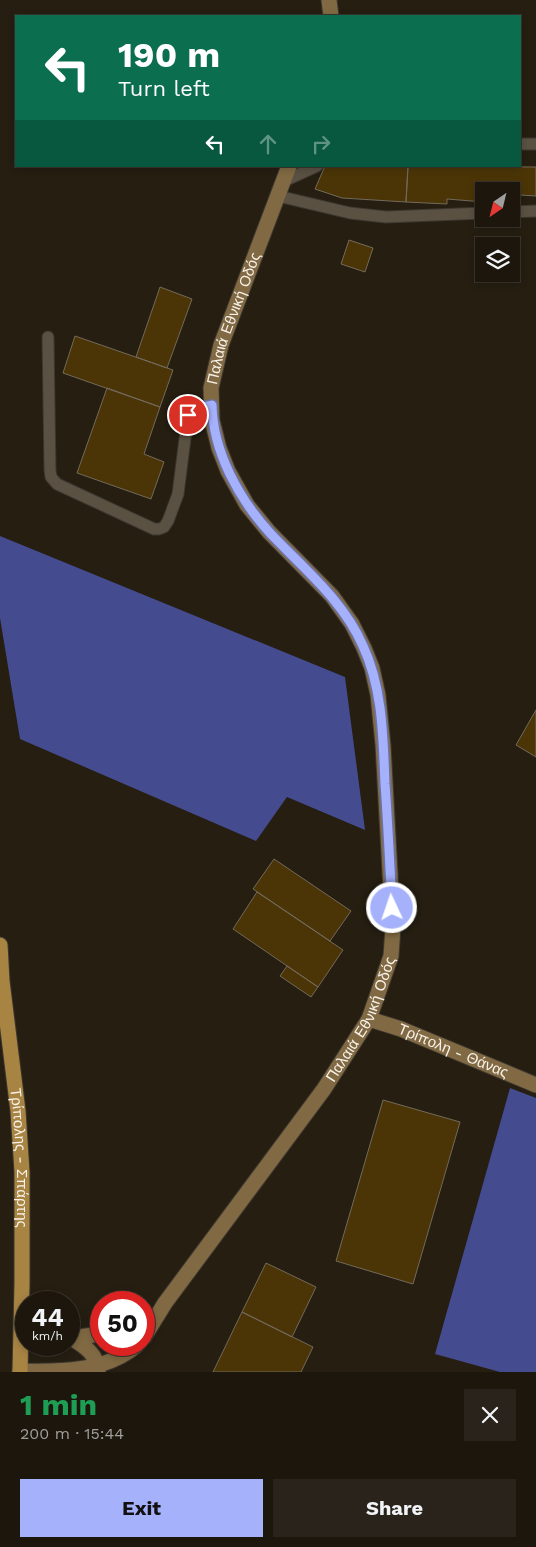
<!DOCTYPE html>
<meta charset="utf-8">
<style>
:root{--surface:#1c160d;--page:#29231b;--text:#f1f3f6;--muted:#a09f9d;--line:#3a352e;--accent:#a6b1fc}
body{margin:0;font-family:"Work Sans",sans-serif;background:var(--page);color:var(--text);height:100vh;display:flex;flex-direction:column;font-size:19px;white-space:nowrap}
*{box-sizing:border-box;margin:0}
p{font-size:16px;color:var(--muted)}
.icon{flex:none;width:28px;height:28px;fill:none;stroke:currentColor;stroke-width:2;stroke-linecap:round;stroke-linejoin:round}
.map{position:relative;height:1372px;overflow:hidden}
.sheet{display:flex;flex-direction:column;background:var(--surface);flex:1}
.sheet>*{flex:none}
.banner{position:absolute;left:15px;top:15px;width:506px;height:152px;border-radius:0px;box-shadow:0 2px 8px #0003,0 0 0 1px var(--line);background:#0b6e4f;color:#fff;overflow:hidden}
.needle{width:32px;rotate:215deg}
.buttons{position:absolute;left:475px;top:182px;display:grid;gap:10px}
.buttons a{display:grid;place-items:center;width:45px;height:45px;border-radius:0px;background:var(--surface);box-shadow:0 2px 8px #0003,0 0 0 1px var(--line);font-size:25px}
.speed{position:absolute;left:15px;top:1291px;display:flex;gap:10px;font-size:25px;font-weight:700;text-align:center}
.speed>*{display:grid;place-content:center;width:65px;height:65px;border-radius:50%;background:var(--surface);box-shadow:0 2px 8px #0003,0 0 0 1px var(--line);line-height:1}
.speed small{font-size:12px;font-weight:400}
.speed .limit{border:8px solid #d22;background:#fff;color:#111}
.pin{position:absolute;display:grid;place-items:center;width:42px;height:42px;color:#fff;margin:-21px;border:2px solid #fff;border-radius:50%;box-shadow:0 1px 5px #0007}
.me{position:absolute;width:55px;margin:-28px;rotate:357deg;stroke-linejoin:round;filter:drop-shadow(0 0 4px #0008)}
.turn{display:flex;align-items:center;gap:18px;height:105px;padding:0 20px;font-size:22px}
.turn .icon{width:65px;height:65px;stroke-width:2.5}
.turn b{display:block;font-size:35px;line-height:42px}
.lanes{display:flex;align-items:center;height:48px;padding:0 20px;background:#0003;justify-content:center;gap:25px;direction:ltr}
.lanes .off{opacity:.35}
.round{display:grid;place-items:center;flex:none;width:52px;height:52px;border-radius:0px;background:var(--page)}
.head{display:flex;align-items:center;justify-content:space-between;height:85px;padding:0 20px}
h1{font-size:30px;font-weight:700;line-height:38px;color:#1e9e55}
.action{display:flex;gap:10px;margin-top:auto;padding:10px 20px}
.action a{flex:1;height:58px;border-radius:0px;background:var(--accent);color:#111;font-size:20px;font-weight:700;line-height:58px;text-align:center}
.action a+a{background:var(--page);color:var(--text)}
.map>svg:first-child{display:block}
.forest{fill:#454b8f}
.building{fill:#4b3507;stroke:#736a5b}
.lines{fill:none;stroke-linecap:round;stroke-linejoin:round}
.lane-casing{stroke:#3d3730;stroke-width:13}
.secondary-casing{stroke:#3d3730;stroke-width:17}
.primary-casing{stroke:#3d3730;stroke-width:17}
.lane{stroke:#5a5143;stroke-width:11}
.secondary{stroke:#816a43;stroke-width:15}
.primary{stroke:#a88443;stroke-width:15}
.route-casing{stroke:#6c73a4;stroke-width:12}
.route{stroke:#a6b1fc;stroke-width:9}
.labels{text-anchor:middle;dominant-baseline:central;stroke-width:5;stroke-linejoin:round;paint-order:stroke}
.street-label{font-size:15px;fill:#f8f2ea;stroke:#0c0804}
</style>
<div class="map">
<svg width="536" height="1372" viewBox="0 0 536 1372">
<rect width="100%" height="100%" fill="#251e11"/>
<path class="forest" d="M 0,536 L 345,677 L 365,830 L 287,797 L 256,841 L 20,739 L 0,618 Z
M 510,1088 L 536,1098 L 536,1372 L 500,1372 L 435,1354 Z"/>
<path class="building" d="M 325,166 L 408,166 L 406,202 L 342,198 L 315,189 Z
M 408,166 L 536,167 L 536,196 L 520,195 L 520,199 L 511,198 L 511,191 L 484,191 L 484,202 L 447,199 L 447,204 L 406,202 Z
M 349,240 L 373,248 L 365,272 L 341,264 Z
M 160,287 L 192,299 L 167,368 L 136,357 Z
M 75,336 L 173,370 L 160,407 L 63,373 Z
M 107,388 L 160,407 L 144,454 L 164,462 L 151,499 L 77,473 Z
M 536,710 L 536,757 L 516,745 Z
M 274,859 L 351,911 L 330,941 L 253,889 Z
M 257,892 L 343,950 L 318,987 L 233,929 Z
M 287,966 L 318,987 L 311,997 L 280,976 Z
M 383,1100 L 460,1122 L 413,1284 L 336,1261 Z
M 266,1263 L 316,1287 L 292,1337 L 242,1312 Z
M 242,1312 L 313,1347 L 301,1372 L 213,1372 Z"/>
<g class="lines">
<defs>
<path id="lane" d="M 520,144 L 536,144
M 284,181 L 317,166
M 278,196 L 350,213 L 386,217 L 484,213
M 511,212 L 536,211
M 48,337 L 50,470 L 51,477 L 57,484 L 154,529 L 159,529 L 164,527 L 168,521 L 178,494 L 188,415 C 193,407 204,407 212,405"/>
<g id="secondary">
<path d="M 329,0 L 331,16"/>
<path id="s1" d="M 369,1019 L 401,1029 L 536,1085"/>
<path id="s2" d="M 144,1337 L 165,1303 L 324,1089 L 369,1019 L 391,956 L 393,927 L 383,745 L 378,695 L 372,668 L 364,648 L 352,624 L 332,596 L 269,532 L 247,505 L 228,471 L 219,448 L 212,420 L 211,388 L 221,345 L 289,166"/>
<path d="M 71,1338 C 85,1346 98,1355 98,1372"/>
<path d="M 71,1338 L 101,1334"/>
<path d="M 20,1371 C 59,1372 107,1372 137,1345"/>
</g>
<g id="primary">
<path id="s3" d="M 0,945 L 2,981 L 18,1111 L 22,1172 L 22,1284 L 20,1372"/>
</g>
</defs>
<use href="#lane" class="lane-casing"/>
<use href="#secondary" class="secondary-casing"/>
<use href="#primary" class="primary-casing"/>
<use href="#lane" class="lane"/>
<use href="#secondary" class="secondary"/>
<use href="#primary" class="primary"/>
</g>
<g class="lines">
<defs>
<path id="route" d="M 188,415 C 193,407 204,407 212,405 C 213,452 239,499 270,533 C 304,569 343,600 363,646 C 383,689 383,738 385,784 C 388,825 390,867 392,908"/>
</defs>
<use href="#route" class="route-casing"/>
<use href="#route" class="route"/>
</g>
<g class="labels">
<g class="street-label">
<text stroke="none"><textPath href="#s2" startOffset="1151">Παλαιά Εθνική Οδός</textPath></text>
<text stroke="none"><textPath href="#s2" startOffset="386">Παλαιά Εθνική Οδός</textPath></text>
<text stroke="none"><textPath href="#s1" startOffset="90">Τρίπολη - Θάνας</textPath></text>
<text stroke="none"><textPath href="#s3" startOffset="214">Τρίπολης - Σπάρτης</textPath></text>
</g>
</g>
</svg>
<div class="buttons">
<a><svg class="needle" viewBox="-14 -14 28 28"><path d="M0-13l5 13h-10z" fill="#e53935"/><path d="M0 13l5-13h-10z" fill="#a09f9d"/></svg></a>
<a><svg class="icon" aria-label="layers" viewBox="0 0 24 24"><path d="M12 4l9 5-9 5-9-5zM3 14l9 5 9-5"/></svg></a>
</div>
<div class="speed"><div>44<small>km/h</small></div><div class="limit">50</div></div>
<div class="pin" style="left:188px;top:415px;background:#d93025"><svg class="icon" aria-label="arrive" viewBox="0 0 24 24"><path d="M6 21V4h12l-3 4 3 4H6"/></svg></div>
<svg class="me" style="left:392px;top:908px" viewBox="-20 -20 40 40"><circle r="17" fill="#a6b1fc" stroke="#fff" stroke-width="3"/><path d="M0-11L8 9 0 5-8 9z" fill="#fff"/></svg>
<div class="banner">
<div class="turn"><svg class="icon" aria-label="left" viewBox="0 0 24 24"><path d="M17 20v-9H6M10 6l-5 5 5 5"/></svg><div><b>190 m</b>Turn left</div></div>
<div class="lanes"><svg class="icon" aria-label="left" viewBox="0 0 24 24"><path d="M17 20v-9H6M10 6l-5 5 5 5"/></svg><svg class="icon off" aria-label="ahead" viewBox="0 0 24 24"><path d="M12 20V5M6 11l6-6 6 6"/></svg><svg class="icon off" aria-label="right" viewBox="0 0 24 24"><path d="M7 20v-9h11M14 6l5 5-5 5"/></svg></div>
</div>
</div>
<section class="sheet">
<div class="head"><div><h1>1 min</h1><p>200 m · 15:44</p></div><a class="round"><svg class="icon" aria-label="close" viewBox="0 0 24 24"><path d="M6 6l12 12M18 6L6 18"/></svg></a></div>
<div class="action"><a>Exit</a><a>Share</a></div>
</section>
